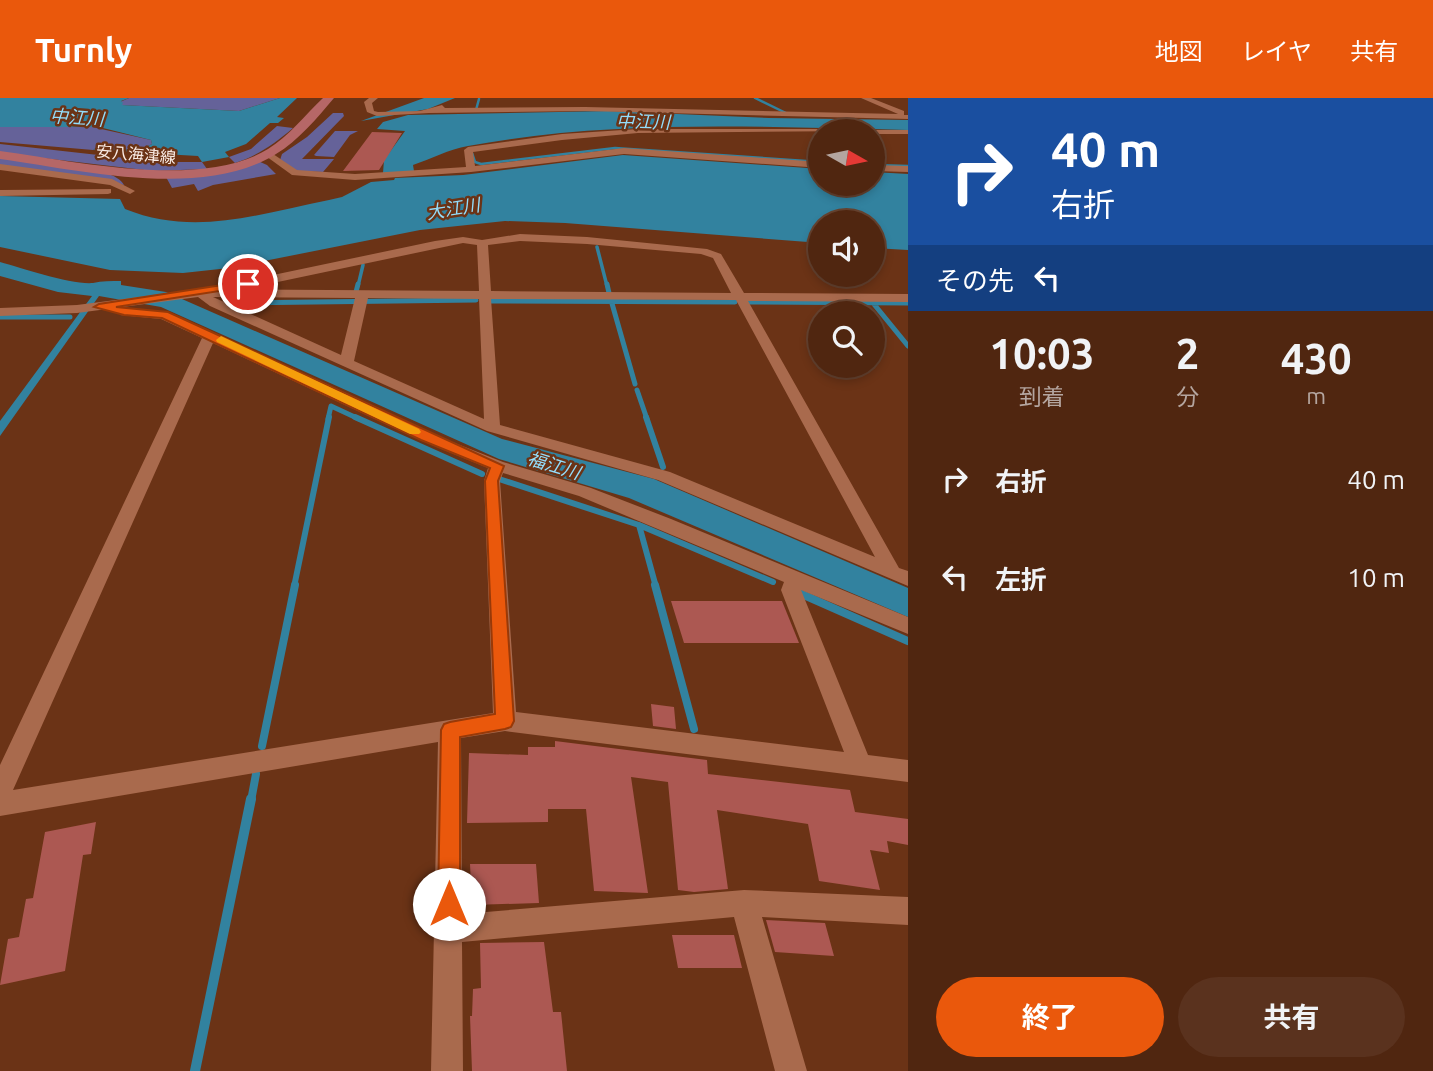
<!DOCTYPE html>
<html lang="ja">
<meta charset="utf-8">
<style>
:root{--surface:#502610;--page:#5a321e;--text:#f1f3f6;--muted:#b4a59f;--line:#674330;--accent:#ea580c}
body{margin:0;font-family:Ubuntu,"Noto Sans JP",sans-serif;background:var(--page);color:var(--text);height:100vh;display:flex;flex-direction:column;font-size:26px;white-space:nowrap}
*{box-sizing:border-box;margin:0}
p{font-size:23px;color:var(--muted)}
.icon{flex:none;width:38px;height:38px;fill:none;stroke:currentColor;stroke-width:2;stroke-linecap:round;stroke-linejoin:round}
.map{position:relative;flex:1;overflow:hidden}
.drawer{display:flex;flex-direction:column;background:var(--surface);width:525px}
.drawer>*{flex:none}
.banner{background:#1a4fa0;color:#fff;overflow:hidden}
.needle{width:46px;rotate:99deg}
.tools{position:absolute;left:808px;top:21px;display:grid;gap:14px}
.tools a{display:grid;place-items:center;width:77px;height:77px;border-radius:50%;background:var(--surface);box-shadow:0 4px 10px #0003,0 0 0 2px var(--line);font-size:35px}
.pin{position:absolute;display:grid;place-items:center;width:60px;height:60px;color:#fff;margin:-30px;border:4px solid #fff;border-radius:50%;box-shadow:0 2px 7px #0007}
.me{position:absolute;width:77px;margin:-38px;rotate:0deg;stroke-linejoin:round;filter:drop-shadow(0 0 5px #0008)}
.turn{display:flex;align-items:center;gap:24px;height:147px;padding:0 28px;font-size:32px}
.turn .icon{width:91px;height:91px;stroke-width:2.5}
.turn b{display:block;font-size:49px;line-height:60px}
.then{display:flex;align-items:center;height:66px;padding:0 28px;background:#0003;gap:14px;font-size:26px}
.eta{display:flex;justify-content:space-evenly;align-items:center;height:119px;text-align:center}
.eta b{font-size:42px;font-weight:700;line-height:49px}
.primary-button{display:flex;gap:14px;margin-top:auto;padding:14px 28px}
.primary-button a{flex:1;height:80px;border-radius:42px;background:var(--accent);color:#fff;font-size:28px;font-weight:700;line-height:80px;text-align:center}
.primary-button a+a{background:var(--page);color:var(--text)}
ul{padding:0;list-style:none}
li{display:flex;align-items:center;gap:21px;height:98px;padding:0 28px}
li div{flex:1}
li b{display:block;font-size:26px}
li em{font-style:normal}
header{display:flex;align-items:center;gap:42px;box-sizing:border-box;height:98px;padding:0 35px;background:var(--accent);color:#fff}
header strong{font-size:33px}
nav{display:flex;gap:38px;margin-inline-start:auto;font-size:24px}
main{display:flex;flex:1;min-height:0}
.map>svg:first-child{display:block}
.green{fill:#656299}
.water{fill:#32829f}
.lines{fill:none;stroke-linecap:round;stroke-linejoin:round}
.stream-far5{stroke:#32829f;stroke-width:2.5}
.stream-far4{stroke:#32829f;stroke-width:3.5}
.stream-far3{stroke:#32829f;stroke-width:5}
.stream-far2{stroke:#32829f;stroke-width:6}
.stream-far1{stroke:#32829f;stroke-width:8}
.stream{stroke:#32829f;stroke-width:10}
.building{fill:#ac5852}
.minor{fill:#a96a4d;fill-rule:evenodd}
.secondary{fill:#b66767;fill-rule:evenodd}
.route{fill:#ea580c;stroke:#983908;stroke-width:2}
.slow{fill:#f59e0b}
.labels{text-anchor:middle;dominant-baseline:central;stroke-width:5;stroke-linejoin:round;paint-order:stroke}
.far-street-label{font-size:16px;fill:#faece5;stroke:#6b3316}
.far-water-label{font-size:18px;font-style:italic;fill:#93ddfb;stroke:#6b3316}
</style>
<header>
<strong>Turnly</strong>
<nav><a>地図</a><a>レイヤ</a><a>共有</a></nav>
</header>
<main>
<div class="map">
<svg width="908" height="973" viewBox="0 0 908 973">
<rect width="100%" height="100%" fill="#6b3316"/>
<path class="green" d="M 129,0 L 280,0 L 239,13 L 121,7 L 120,4 Z
M 333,15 L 343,15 L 344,18 L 302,61 L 334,61 L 323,74 L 297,73 L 280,62 L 282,56 L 307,39 Z
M 83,27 L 151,42 L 152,46 L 140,52 L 96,50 L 93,52 L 0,44 L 0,29 Z
M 277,28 L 293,30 C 274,46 259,57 235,65 L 229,59 L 251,51 Z
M 335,33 L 358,33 L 350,37 L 334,59 L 316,58 L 314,57 Z
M 0,46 L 161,64 L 202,64 L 207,71 L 153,73 L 0,55 Z
M 0,59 C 23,62 115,66 124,87 L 0,68 Z
M 258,63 L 267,67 L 276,76 L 213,87 L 198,93 L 194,86 L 172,90 L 166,79 Z"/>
<path class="water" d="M 0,0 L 129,0 L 121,3 L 123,5 L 122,7 L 239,13 L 280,0 L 297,0 L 277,19 L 284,20 L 278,25 L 270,25 L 246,46 L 225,54 L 229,59 L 202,64 L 198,58 L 93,52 L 96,50 L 140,52 L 152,46 L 151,42 L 99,29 L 0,29 Z
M 424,0 L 455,0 L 428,11 L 361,23 Z
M 608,13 L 769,20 L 908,22 L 908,32 C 761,29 613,21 468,48 C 449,51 431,61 413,67 L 414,73 L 383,75 L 384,62 L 405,33 L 377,31 L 383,24 L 408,17 Z
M 623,57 L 821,71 L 821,86 L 873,86 L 873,74 L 908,76 L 908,152 L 873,150 L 873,124 L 821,124 L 821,145 L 565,125 L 505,123 L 420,132 L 229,170 L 183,175 L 110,172 L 0,149 L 0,98 L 120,101 L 125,111 C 195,139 258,116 329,102 L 342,99 L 371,84 L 394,82 L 395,80 L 463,77 Z
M 0,164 C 22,170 72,187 93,185 C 102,183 111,183 121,183 L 121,187 L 166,194 L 502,341 L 654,381 L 908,490 L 908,519 L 629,400 L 499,361 L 161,209 L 99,198 L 0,338 L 0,323 L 92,198 L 58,194 L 0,178 Z"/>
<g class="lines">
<path class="stream-far5" d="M 755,0 L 788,16
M 476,12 L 479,1
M 472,55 L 475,64 L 481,66 L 615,50 L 821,64
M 873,67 L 908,68"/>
<path class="stream-far4" d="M 597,149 L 607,188
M 358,188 L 363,167"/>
<path class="stream-far3" d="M 607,186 L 609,195
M 356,194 L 358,186
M 611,202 L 635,286
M 491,203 L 735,204
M 748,204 L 908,205
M 238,205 L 476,202
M 873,205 L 908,248
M 0,219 L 70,219
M 637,292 L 647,321
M 328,321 L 331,308 L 359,321"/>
<path class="stream-far2" d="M 355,319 L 482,376
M 646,319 L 663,369
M 499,381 L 639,427 L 773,484
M 639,427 L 656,489
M 294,489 L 329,319"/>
<path class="stream-far1" d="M 655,487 L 694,631
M 797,494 L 908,543
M 262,648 L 295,487
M 251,703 L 256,676"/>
<path class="stream" d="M 195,973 L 251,701"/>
</g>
<path class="building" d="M 372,34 L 402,35 L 379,72 L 343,73 Z
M 671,503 L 782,503 L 799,545 L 684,545 Z
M 651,606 L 674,609 L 676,631 L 653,628 Z
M 555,643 L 707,662 L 708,676 L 850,692 L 855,714 L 908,721 L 908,747 L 887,743 L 889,755 L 870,752 L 880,792 L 819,783 L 808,726 L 717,712 L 728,791 L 694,794 L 678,792 L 668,684 L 631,679 L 648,795 L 594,793 L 586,711 L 548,711 L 548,724 L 467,725 L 469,655 L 528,657 L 528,649 L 555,649 Z
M 96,724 L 91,756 L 83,757 L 65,873 L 0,887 L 8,841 L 19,839 L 26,801 L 33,800 L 45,734 Z
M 470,766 L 536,766 L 539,805 L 472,807 Z
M 766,822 L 825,825 L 834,858 L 775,854 Z
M 672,837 L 734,837 L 742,870 L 678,870 Z
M 544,844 L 553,914 L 561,914 L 567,973 L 472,973 L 470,918 L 472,918 L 473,891 L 481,890 L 480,845 Z"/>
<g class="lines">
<path class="minor" d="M 369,0 L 378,0 L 372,5 L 374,13 L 378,14 L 420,13 L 442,7 L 445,10 L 585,9 L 898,16 L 861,0 L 871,0 L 904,13 L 904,17 L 908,17 L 908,21 L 585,13 L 429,15 L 377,18 L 367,14 L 364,4 Z
M 638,31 L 853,31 L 857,33 L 638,35 L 562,42 L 473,54 L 475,68 L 624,50 L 821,64 L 821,70 L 624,56 L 471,74 L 355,82 L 292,77 L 263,56 L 270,54 L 297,72 L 355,76 L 466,69 L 464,52 L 468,49 L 562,36 Z
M 873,32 L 908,32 L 908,36 L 873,36 L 873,33 L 869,33 Z
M 0,66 L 112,81 L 135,93 L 130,96 L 110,87 L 0,72 Z
M 873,67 L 908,68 L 908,74 L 873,73 Z
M 111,91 L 111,95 L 108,96 L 0,98 L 0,92 Z
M 520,136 L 587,139 L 707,151 L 721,156 L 744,195 L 908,196 L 908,204 L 748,203 L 899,470 L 908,473 L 908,488 L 658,382 L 487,333 L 210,208 L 198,199 L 77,215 L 0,218 L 0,210 L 77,207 L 201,191 L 479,193 L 477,147 L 463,145 L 240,192 L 234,188 L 240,184 L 435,143 L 463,139 L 482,142 ZM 520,143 L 587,146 L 701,156 L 713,160 L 731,195 L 491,193 L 488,147 ZM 213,199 L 355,200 L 341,257 ZM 368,200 L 479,201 L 484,321 L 354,263 ZM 491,201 L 736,202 L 875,459 L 670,374 L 500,327 Z
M 124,210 L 168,214 L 432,336 L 503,364 L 591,390 L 671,421 L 908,519 L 908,536 L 801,492 L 868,657 L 908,662 L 908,684 L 505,633 L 461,640 L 462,816 L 744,792 L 908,799 L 908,827 L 762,819 L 807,973 L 775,973 L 734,819 L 462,844 L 463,973 L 431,973 L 438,644 L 0,718 L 0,667 L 202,240 L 161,221 L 120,217 L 120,211 ZM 213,245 L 420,342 L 488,370 L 484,383 L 493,615 L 13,692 ZM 503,375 L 579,398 L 784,484 L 781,492 L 844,654 L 516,614 L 500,383 Z"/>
<path class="secondary" d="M 323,0 L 334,0 C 318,19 298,43 276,56 C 203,102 80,72 0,61 L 0,53 C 74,63 202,92 268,51 C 289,38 305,17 323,0 Z"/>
</g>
<path class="route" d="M 248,183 L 252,184 L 252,188 L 116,209 L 168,214 L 504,368 L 498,383 L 514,623 L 511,629 L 505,631 L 460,639 L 460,806 L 457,814 L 449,817 L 441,814 L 438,806 L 441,632 L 444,626 L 450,624 L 495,616 L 485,383 L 490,370 L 421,342 L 162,220 L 124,217 L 94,209 L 99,206 Z"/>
<path class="slow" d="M 221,238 L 419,331 L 421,334 L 419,336 L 410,336 L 217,244 L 216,242 Z"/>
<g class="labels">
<g class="far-street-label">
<text transform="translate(136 56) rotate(5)">安八海津線</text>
</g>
<g class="far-water-label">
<text transform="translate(77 19) rotate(4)">中江川</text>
<text transform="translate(643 23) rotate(1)">中江川</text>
<text transform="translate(453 110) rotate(-9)">大江川</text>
<text transform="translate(554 367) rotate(17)">福江川</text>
</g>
</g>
</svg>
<div class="tools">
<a><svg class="needle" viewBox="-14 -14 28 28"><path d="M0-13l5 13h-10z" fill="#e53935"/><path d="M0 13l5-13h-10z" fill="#b4a59f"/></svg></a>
<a><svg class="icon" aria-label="sound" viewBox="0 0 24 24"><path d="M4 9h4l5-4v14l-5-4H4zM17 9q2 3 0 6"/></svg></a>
<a><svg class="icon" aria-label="search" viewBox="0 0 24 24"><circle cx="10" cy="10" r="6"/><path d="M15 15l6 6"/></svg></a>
</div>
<div class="pin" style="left:248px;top:186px;background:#d93025"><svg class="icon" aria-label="arrive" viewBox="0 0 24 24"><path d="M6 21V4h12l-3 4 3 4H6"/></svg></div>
<svg class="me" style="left:449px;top:806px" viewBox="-20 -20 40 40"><circle r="19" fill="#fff"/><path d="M0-13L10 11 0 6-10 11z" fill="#ea580c"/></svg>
</div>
<section class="drawer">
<div class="banner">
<div class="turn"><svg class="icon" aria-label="right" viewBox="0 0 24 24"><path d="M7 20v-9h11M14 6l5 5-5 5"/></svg><div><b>40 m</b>右折</div></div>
<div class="then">その先<svg class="icon" aria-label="left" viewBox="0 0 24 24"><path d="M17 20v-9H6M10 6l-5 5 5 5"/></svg></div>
</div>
<div class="eta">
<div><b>10:03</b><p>到着</p></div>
<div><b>2</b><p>分</p></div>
<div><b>430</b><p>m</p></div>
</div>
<ul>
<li><svg class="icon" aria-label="right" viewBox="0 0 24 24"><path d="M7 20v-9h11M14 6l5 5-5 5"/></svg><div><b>右折</b></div><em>40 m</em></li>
<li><svg class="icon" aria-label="left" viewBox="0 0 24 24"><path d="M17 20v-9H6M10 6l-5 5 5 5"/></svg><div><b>左折</b></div><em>10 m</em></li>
</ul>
<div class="primary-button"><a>終了</a><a>共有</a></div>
</section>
</main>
